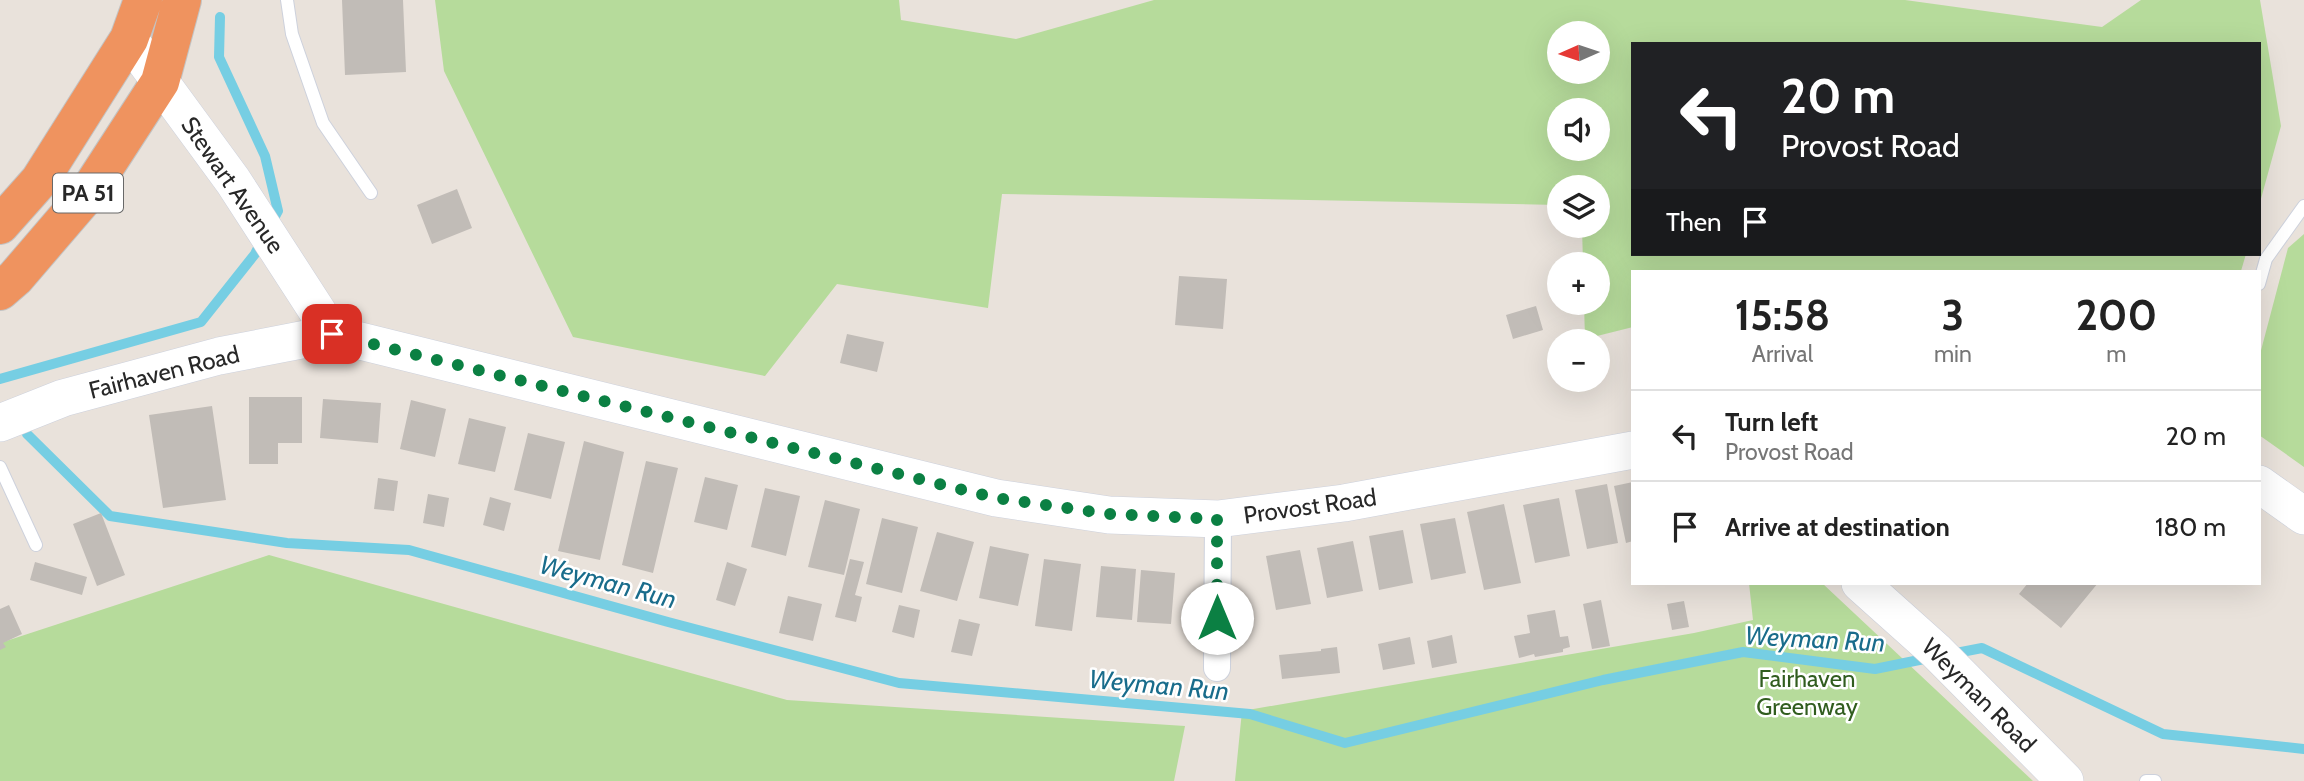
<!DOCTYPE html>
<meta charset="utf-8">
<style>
:root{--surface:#fff;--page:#f2f2f2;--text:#222;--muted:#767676;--line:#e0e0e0}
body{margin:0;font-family:Cabin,sans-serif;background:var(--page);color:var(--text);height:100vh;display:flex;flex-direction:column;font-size:26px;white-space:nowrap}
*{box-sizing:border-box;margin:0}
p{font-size:23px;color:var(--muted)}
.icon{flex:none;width:38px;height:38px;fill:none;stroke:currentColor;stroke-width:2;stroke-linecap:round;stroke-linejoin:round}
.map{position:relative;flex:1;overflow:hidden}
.sheet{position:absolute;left:1631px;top:270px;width:630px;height:315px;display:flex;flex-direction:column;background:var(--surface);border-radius:0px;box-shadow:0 7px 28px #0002}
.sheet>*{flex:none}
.guide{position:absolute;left:1631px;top:42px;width:630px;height:214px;border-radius:0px;box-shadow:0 7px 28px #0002;background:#202124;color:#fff;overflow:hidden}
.needle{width:46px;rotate:267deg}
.controls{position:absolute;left:1547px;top:21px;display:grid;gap:14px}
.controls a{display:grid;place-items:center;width:63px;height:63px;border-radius:50%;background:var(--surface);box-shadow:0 7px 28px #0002;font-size:35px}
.pin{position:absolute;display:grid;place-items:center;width:60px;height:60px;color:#fff;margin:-30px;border-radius:14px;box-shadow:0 4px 10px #0006}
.me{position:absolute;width:77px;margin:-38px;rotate:0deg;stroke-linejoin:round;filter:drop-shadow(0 0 5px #0008)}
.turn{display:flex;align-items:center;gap:24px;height:147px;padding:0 35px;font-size:32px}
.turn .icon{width:91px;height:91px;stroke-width:2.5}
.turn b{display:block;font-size:49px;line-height:60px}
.then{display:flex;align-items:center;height:66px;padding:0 35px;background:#0003;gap:14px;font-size:26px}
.eta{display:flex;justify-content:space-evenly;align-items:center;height:119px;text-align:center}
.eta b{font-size:42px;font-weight:800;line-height:49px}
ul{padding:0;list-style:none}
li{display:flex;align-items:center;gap:21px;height:91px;padding:0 35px;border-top:2px solid var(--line)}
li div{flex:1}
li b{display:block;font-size:26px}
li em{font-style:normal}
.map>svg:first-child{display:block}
.green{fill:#b6db9b;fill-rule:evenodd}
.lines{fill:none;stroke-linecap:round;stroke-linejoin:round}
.stream{stroke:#76cee3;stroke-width:10}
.building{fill:#c1bcb7}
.lane-casing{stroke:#cdd1dc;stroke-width:14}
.street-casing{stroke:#cdd1dc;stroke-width:28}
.secondary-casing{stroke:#cdd1dc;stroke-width:38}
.highway-casing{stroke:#c3c3c3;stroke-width:40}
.lane{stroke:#fff;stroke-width:12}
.street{stroke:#fff;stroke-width:26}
.secondary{stroke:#fff;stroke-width:37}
.highway{stroke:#ef935f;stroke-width:38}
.route{stroke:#0b8043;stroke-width:12;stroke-dasharray:0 21.6}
.labels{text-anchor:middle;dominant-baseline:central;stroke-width:5;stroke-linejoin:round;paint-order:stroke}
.shield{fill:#fff;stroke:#686868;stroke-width:2}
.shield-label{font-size:23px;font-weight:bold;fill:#282828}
.street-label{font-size:24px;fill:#282828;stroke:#fff}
.park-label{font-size:24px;fill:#315d1f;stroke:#fff}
.water-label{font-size:26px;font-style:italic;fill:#196c8b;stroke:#fff}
</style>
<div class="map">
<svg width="2304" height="781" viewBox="0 0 2304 781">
<rect width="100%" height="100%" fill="#e9e2db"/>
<path class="green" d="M 435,0 L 899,0 L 901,20 L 1016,39 L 1154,0 L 1905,0 L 2102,27 L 2141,0 L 2260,0 L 2281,126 L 2259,206 L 2259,44 L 1633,44 L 1633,254 L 2246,254 L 2241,271 L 1633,271 L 1633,327 L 1585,339 L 1584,303 L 1598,303 L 1598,264 L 1583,264 L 1582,226 L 1598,226 L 1598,187 L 1559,187 L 1559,205 L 1002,194 L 988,308 L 837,284 L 765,376 L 573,337 L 444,71 ZM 1559,33 L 1598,33 L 1598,72 L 1559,72 ZM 1559,110 L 1598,110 L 1598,149 L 1559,149 Z
M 2304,234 L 2304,467 L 2259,435 L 2259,358 L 2288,248 Z
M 269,555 L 787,700 L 1185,726 L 1174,781 L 0,781 L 0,643 Z
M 1749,583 L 1822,583 L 2033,781 L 1235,781 L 1242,711 L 1694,633 L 1753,620 Z"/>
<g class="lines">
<path class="stream" d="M 220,17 L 219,57 L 265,156 L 278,211 L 271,224
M 0,379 L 201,322 L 255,254 L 262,240
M 27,434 L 110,516 L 287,543 L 409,550 L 668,622 L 899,683 L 1250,714 L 1345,743 L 1603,680 L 1743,652 L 1875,669 L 1929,658
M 1951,654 L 1982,648 L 2163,734 L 2304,749"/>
</g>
<path class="building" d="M 342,0 L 403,0 L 406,72 L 345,75 Z
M 457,189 L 472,228 L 432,244 L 417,205 Z
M 1179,276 L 1227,279 L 1223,329 L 1175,325 Z
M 1536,306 L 1543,330 L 1513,339 L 1506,315 Z
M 847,334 L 884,342 L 877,372 L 840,363 Z
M 249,397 L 302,397 L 302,443 L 278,443 L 278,464 L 249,464 Z
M 323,399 L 381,403 L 378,443 L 320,438 Z
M 411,400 L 446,409 L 435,457 L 400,449 Z
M 212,406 L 226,500 L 163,508 L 149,415 Z
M 469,418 L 506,427 L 495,472 L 458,464 Z
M 528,433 L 565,442 L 551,499 L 514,490 Z
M 584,441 L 624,452 L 600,560 L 558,551 Z
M 646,461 L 678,468 L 653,573 L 622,565 Z
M 705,477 L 738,485 L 727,530 L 694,522 Z
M 378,478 L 398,481 L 394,511 L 374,509 Z
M 1633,482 L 1633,541 L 1626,543 L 1614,486 Z
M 1607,484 L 1618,543 L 1587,549 L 1575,490 Z
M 765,488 L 800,496 L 786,556 L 751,547 Z
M 428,494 L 449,498 L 444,527 L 423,523 Z
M 490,497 L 511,503 L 504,531 L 483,525 Z
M 1559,498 L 1570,556 L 1535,563 L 1523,505 Z
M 825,500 L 860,509 L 844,575 L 808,567 Z
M 1504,504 L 1521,583 L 1484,590 L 1467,512 Z
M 101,513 L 125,575 L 97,586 L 73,524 Z
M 882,518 L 918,527 L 902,593 L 866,584 Z
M 1455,518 L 1466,573 L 1431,580 L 1420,524 Z
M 1403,530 L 1413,583 L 1379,590 L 1369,536 Z
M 937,532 L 974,542 L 957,601 L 920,591 Z
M 1353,541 L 1363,591 L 1327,598 L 1317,548 Z
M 990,546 L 1029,554 L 1018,606 L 979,598 Z
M 1300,550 L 1311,604 L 1276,610 L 1266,556 Z
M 850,559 L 864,562 L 855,595 L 862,597 L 856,622 L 835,617 Z
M 1044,559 L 1081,564 L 1072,631 L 1035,626 Z
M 35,562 L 87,577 L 82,595 L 30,580 Z
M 727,562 L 747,569 L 735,606 L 716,600 Z
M 1101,566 L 1136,569 L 1132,620 L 1096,617 Z
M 1141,570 L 1175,573 L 1171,624 L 1137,622 Z
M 2028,583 L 2098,583 L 2061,628 L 2019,594 Z
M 788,596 L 822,604 L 813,641 L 779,633 Z
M 1601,600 L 1610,646 L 1592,649 L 1583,604 Z
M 1684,601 L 1689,627 L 1672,630 L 1667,604 Z
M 9,605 L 22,634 L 3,643 L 6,647 L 0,650 L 0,609 Z
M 899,605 L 920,610 L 914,638 L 892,632 Z
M 1555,610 L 1560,637 L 1568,636 L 1570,647 L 1563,649 L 1563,652 L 1535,657 L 1534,654 L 1519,658 L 1514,636 L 1530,633 L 1527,615 Z
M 959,619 L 980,624 L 972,656 L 951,652 Z
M 1452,635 L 1457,663 L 1432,668 L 1427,641 Z
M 1410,637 L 1415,664 L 1383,670 L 1378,644 Z
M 1337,647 L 1340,673 L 1282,679 L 1279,655 L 1321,651 L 1321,649 Z"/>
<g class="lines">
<defs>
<path id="lane" d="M 287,0 L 292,34 L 323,123 L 371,193
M 2259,284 L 2266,259 L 2304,206
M 0,467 L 36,545
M 2146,781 L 2155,781"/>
<path id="street" d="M 1217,668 L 1218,519"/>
<path id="secondary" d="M 129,39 L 233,181 L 332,334
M 0,423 L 63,398 L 219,356 L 332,334 L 996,498 L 1109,515 L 1218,519 L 1344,503 L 1633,450
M 2259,484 L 2304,516
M 1860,583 L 1936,651 L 2065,781"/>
<path id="highway" d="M 0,225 L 40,180 L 129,39 L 143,0
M 0,291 L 15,278 L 88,193 L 160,82 L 182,0"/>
</defs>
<use href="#lane" class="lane-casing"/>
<use href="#street" class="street-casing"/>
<use href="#secondary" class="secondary-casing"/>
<use href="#highway" class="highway-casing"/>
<use href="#lane" class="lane"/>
<use href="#street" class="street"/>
<use href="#secondary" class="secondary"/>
<use href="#highway" class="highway"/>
</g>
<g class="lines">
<path class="route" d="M 332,334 L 996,498 L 1109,514 L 1217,519 L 1217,618"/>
</g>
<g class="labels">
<rect class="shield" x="53" y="173.5" width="70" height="39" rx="5"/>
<g class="shield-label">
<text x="88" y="193">PA 51</text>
</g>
<g class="street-label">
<text transform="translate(233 185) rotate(55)">Stewart Avenue</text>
<text transform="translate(164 372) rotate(-14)">Fairhaven Road</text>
<text transform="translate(1310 506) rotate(-8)">Provost Road</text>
<text transform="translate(1979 695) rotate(45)">Weyman Road</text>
</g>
<g class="park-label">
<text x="1807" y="678">Fairhaven<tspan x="1807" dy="28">Greenway</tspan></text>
</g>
<g class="water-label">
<text transform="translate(608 582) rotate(15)">Weyman Run</text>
<text transform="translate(1815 639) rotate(3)">Weyman Run</text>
<text transform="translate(1159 685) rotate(5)">Weyman Run</text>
</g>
</g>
</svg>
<div class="controls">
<a><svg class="needle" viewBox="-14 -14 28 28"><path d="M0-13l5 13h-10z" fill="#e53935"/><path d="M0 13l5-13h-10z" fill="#767676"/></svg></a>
<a><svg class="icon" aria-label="sound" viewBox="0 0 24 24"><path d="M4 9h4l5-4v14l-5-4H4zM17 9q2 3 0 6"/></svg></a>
<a><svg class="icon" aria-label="layers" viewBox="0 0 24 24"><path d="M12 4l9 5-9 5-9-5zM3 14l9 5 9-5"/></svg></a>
<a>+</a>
<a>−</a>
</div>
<div class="pin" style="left:332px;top:334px;background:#d93025"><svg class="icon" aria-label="arrive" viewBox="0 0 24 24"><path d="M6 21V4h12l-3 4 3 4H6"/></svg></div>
<svg class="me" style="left:1217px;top:618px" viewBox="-20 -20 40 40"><circle r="19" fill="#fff"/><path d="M0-13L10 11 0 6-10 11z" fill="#0b8043"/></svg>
<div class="guide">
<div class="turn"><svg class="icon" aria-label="left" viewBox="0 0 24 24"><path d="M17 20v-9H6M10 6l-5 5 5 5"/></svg><div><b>20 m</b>Provost Road</div></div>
<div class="then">Then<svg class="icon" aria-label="arrive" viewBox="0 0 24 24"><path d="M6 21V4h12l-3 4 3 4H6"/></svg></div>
</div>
<section class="sheet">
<div class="eta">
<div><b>15:58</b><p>Arrival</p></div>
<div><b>3</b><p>min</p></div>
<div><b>200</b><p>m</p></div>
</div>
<ul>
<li><svg class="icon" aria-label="left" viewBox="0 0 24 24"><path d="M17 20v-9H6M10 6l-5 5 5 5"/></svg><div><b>Turn left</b><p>Provost Road</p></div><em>20 m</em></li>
<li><svg class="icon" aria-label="arrive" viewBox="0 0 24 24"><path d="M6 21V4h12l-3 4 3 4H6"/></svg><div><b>Arrive at destination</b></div><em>180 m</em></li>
</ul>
</section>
</div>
